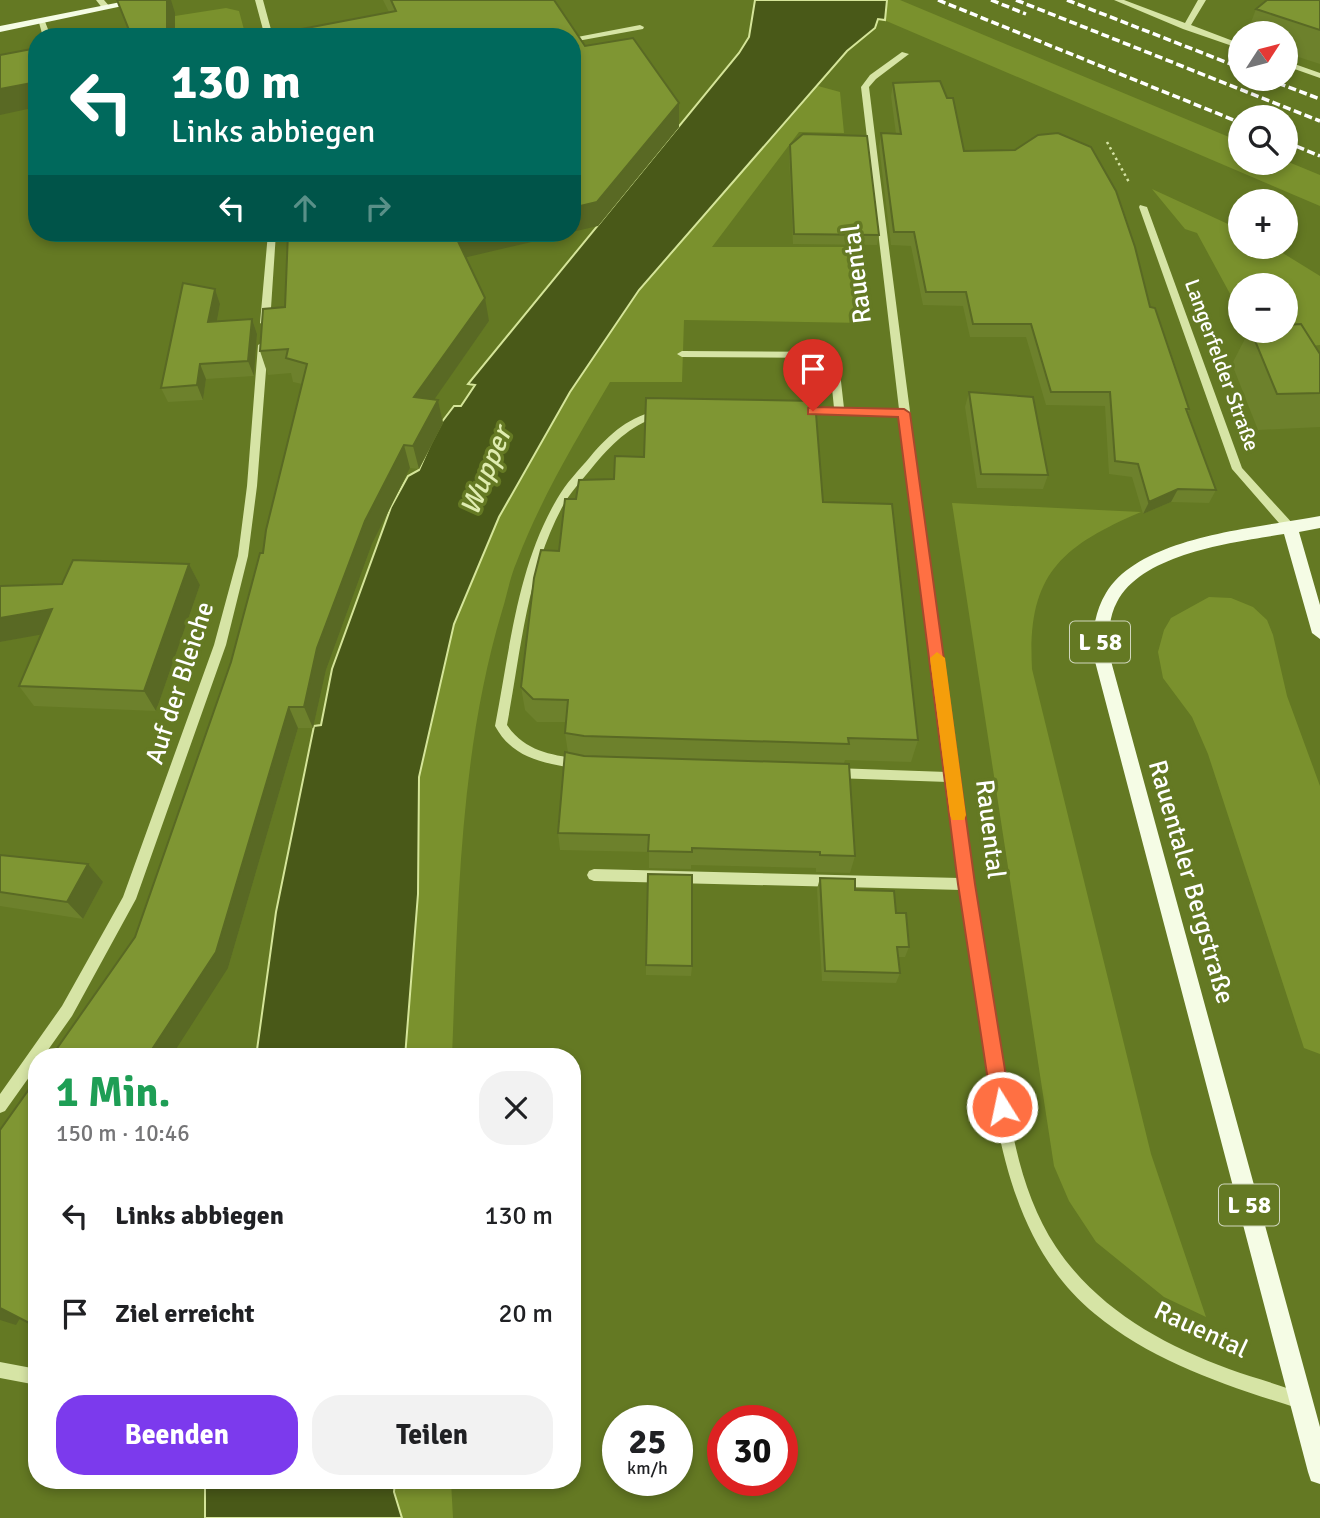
<!DOCTYPE html>
<html lang="de">
<meta charset="utf-8">
<style>
:root{--surface:#fff;--page:#f2f2f2;--text:#202124;--muted:#757577;--accent:#7c3aed}
body{margin:0;font-family:Signika,sans-serif;background:var(--page);color:var(--text);height:100vh;display:flex;flex-direction:column;font-size:26px;white-space:nowrap}
*{box-sizing:border-box;margin:0}
p{font-size:23px;color:var(--muted)}
.icon{flex:none;width:38px;height:38px;fill:none;stroke:currentColor;stroke-width:2;stroke-linecap:round;stroke-linejoin:round}
.map{position:relative;flex:1;overflow:hidden}
.sheet{position:absolute;left:28px;top:1048px;width:553px;height:441px;display:flex;flex-direction:column;background:var(--surface);border-radius:28px;box-shadow:0 4px 10px #0003}
.sheet>*{flex:none}
.guide{position:absolute;left:28px;top:28px;width:553px;height:214px;border-radius:28px;box-shadow:0 4px 10px #0003;background:#00695c;color:#fff;overflow:hidden}
.needle{width:46px;rotate:54deg}
.buttons{position:absolute;left:1228px;top:21px;display:grid;gap:14px}
.buttons a{display:grid;place-items:center;width:70px;height:70px;border-radius:50%;background:var(--surface);box-shadow:0 4px 10px #0003;font-size:35px}
.speed{position:absolute;left:602px;top:1405px;display:flex;gap:14px;font-size:35px;font-weight:700;text-align:center}
.speed>*{display:grid;place-content:center;width:91px;height:91px;border-radius:50%;background:var(--surface);box-shadow:0 4px 10px #0003;line-height:1}
.speed small{font-size:18px;font-weight:400}
.speed .limit{border:10px solid #d22;background:#fff;color:#111}
.pin{position:absolute;display:grid;place-items:center;width:60px;height:60px;color:#fff;margin:-72px -30px;border-radius:50% 50% 50% 0;rotate:-45deg;box-shadow:0 0 7px #0007}
.pin .icon{rotate:45deg}
.me{position:absolute;width:77px;margin:-38px;rotate:350deg;stroke-linejoin:round;filter:drop-shadow(0 0 5px #0008)}
.turn{display:flex;align-items:center;gap:24px;height:147px;padding:0 28px;font-size:32px}
.turn .icon{width:91px;height:91px;stroke-width:2.5}
.turn b{display:block;font-size:49px;line-height:60px}
.lanes{display:flex;align-items:center;height:66px;padding:0 28px;background:#0003;justify-content:center;gap:35px;direction:ltr}
.lanes .off{opacity:.35}
.round{display:grid;place-items:center;flex:none;width:74px;height:74px;border-radius:28px;background:var(--page)}
.overview{display:flex;align-items:center;justify-content:space-between;height:119px;padding:0 28px}
h1{font-size:42px;font-weight:700;line-height:52px;color:#1e9e55}
.primary-button{display:flex;gap:14px;margin-top:auto;padding:14px 28px}
.primary-button a{flex:1;height:80px;border-radius:28px;background:var(--accent);color:#fff;font-size:28px;font-weight:700;line-height:80px;text-align:center}
.primary-button a+a{background:var(--page);color:var(--text)}
ul{padding:0;list-style:none}
li{display:flex;align-items:center;gap:21px;height:98px;padding:0 28px}
li div{flex:1}
li b{display:block;font-size:26px}
li em{font-style:normal}
.map>svg:first-child{display:block}
.green{fill:#7a912d}
.water{fill:#495918;stroke:#d5e599;stroke-width:2}
.lines{fill:none;stroke-linecap:round;stroke-linejoin:round}
.path{stroke:#d6e4a5;stroke-width:2.5;stroke-dasharray:2.5 3.5;stroke-linecap:butt}
.minor{fill:#d6e4a5;fill-rule:evenodd}
.major{fill:#f5fce5;fill-rule:evenodd}
.rail{stroke:#fff;stroke-width:3.5;stroke-dasharray:8 3.5;stroke-linecap:butt}
.wall{fill:#6d812c}
.shaded-wall{fill:#596924}
.building{fill:#7f9633;stroke:#596924;stroke-width:2}
.route{fill:#ff7043;stroke:#a6492c;stroke-width:2}
.slow{fill:#f59e0b}
.labels{text-anchor:middle;dominant-baseline:central;stroke-width:7;stroke-linejoin:round;paint-order:stroke}
.far-street-label{font-size:21px;fill:#fff;stroke:#647923}
.shield{fill:#647923;stroke:#d0d7bd;stroke-width:2}
.shield-label{font-size:24px;font-weight:bold;fill:#fff}
.street-label{font-size:26px;fill:#fff;stroke:#647923}
.water-label{font-size:28px;font-style:italic;fill:#dfecb0;stroke:#647923}
</style>
<div class="map">
<svg width="1320" height="1518" viewBox="0 0 1320 1518">
<rect width="100%" height="100%" fill="#647923"/>
<path class="green" d="M 888,0 L 900,0 L 1241,142 L 1241,163 L 1286,163 L 1286,161 L 1320,175 L 1320,206 L 884,20 Z
M 226,8 L 239,11 L 246,37 L 175,37 L 175,16 Z
M 818,86 L 840,92 L 844,133 L 799,132 L 712,247 L 857,247 L 865,323 L 684,320 L 682,382 L 610,382 C 576,440 541,498 517,561 C 510,577 507,595 502,611 C 459,755 458,908 452,1057 L 405,1057 L 418,894 L 419,777 L 454,624 L 499,517 L 570,392 L 639,290 Z
M 1152,189 L 1241,230 L 1241,247 L 1273,247 L 1320,276 L 1320,345 L 1265,351 L 1286,331 L 1286,285 L 1241,285 L 1241,314 L 1197,233 L 1185,229 Z
M 952,503 L 1141,512 C 1059,547 1027,576 1032,669 L 1151,1154 L 1206,1317 L 1164,1297 L 1096,1242 L 1069,1201 L 1054,1166 Z
M 1209,597 L 1231,598 L 1253,607 L 1267,620 L 1273,635 L 1287,696 L 1320,786 L 1320,1054 L 1304,1048 L 1208,754 L 1192,717 L 1163,678 L 1158,652 L 1164,630 L 1171,618 Z
M 395,1481 L 451,1481 L 453,1518 L 402,1518 L 394,1492 Z"/>
<path class="water" d="M 755,0 L 887,0 L 885,20 L 878,19 L 875,28 L 847,51 L 639,290 L 570,392 L 499,517 L 454,624 L 419,777 L 418,894 L 405,1057 L 256,1057 L 276,912 L 314,726 L 321,725 L 332,669 L 391,507 L 408,476 L 419,470 L 438,427 L 454,406 L 461,406 L 475,385 L 468,384 L 739,53 L 749,37 Z
M 205,1481 L 395,1481 L 394,1492 L 402,1518 L 205,1518 Z"/>
<g class="lines">
<path class="path" d="M 1107,142 L 1130,184"/>
<path class="minor" d="M 96,0 L 104,0 L 110,7 L 103,9 Z
M 255,0 L 263,0 L 273,37 L 265,37 Z
M 1114,0 L 1124,0 L 1185,23 L 1198,0 L 1206,0 L 1191,25 L 1241,44 L 1241,49 L 1183,29 Z
M 38,19 L 44,19 L 51,37 L 43,37 Z
M 640,25 L 644,27 L 643,29 L 572,42 L 572,38 Z
M 902,52 L 909,54 L 876,79 L 869,87 C 900,342 934,597 970,851 C 978,910 987,969 996,1027 C 1007,1101 1014,1184 1056,1247 C 1097,1308 1161,1344 1229,1369 C 1254,1378 1281,1385 1306,1395 L 1308,1401 L 1306,1407 L 1300,1409 C 1228,1386 1154,1363 1095,1314 C 1012,1246 997,1136 983,1037 C 976,988 969,939 962,890 L 594,881 L 589,879 L 587,875 L 589,871 L 594,869 L 960,878 L 948,782 L 834,778 L 830,777 L 828,773 L 830,769 L 834,768 L 947,772 L 900,416 L 798,413 L 798,409 L 801,408 L 834,408 L 829,358 L 682,357 L 677,354 L 682,351 L 833,352 L 838,355 L 844,408 L 899,409 L 861,87 L 870,75 Z
M 1286,61 L 1320,73 L 1320,78 L 1286,66 Z
M 1140,205 L 1147,207 L 1242,468 L 1294,525 L 1295,528 L 1294,531 L 1286,531 L 1232,469 L 1139,207 Z
M 268,233 L 276,233 L 270,323 L 265,326 L 260,323 Z
M 263,342 L 268,345 L 257,486 L 248,556 L 226,645 L 136,899 L 72,1016 L 43,1057 L 37,1057 L 37,1066 L 5,1111 L 0,1113 L 0,1094 L 62,1006 L 123,897 L 214,645 L 238,556 L 247,486 L 258,345 Z
M 660,410 L 665,413 L 664,415 C 633,423 615,441 595,464 C 585,477 573,489 565,502 C 527,569 521,651 507,725 C 525,751 549,754 578,759 L 582,760 L 584,764 L 582,768 L 578,769 C 544,763 513,759 495,726 C 510,649 517,567 557,499 C 566,483 579,470 590,457 C 610,433 630,416 660,410 Z
M 0,1362 L 37,1369 L 37,1385 L 0,1378 Z"/>
<path class="major" d="M 131,0 L 151,0 L 0,32 L 0,26 Z
M 1320,516 L 1320,528 L 1299,532 L 1320,605 L 1320,639 L 1312,633 L 1284,534 C 1235,542 1142,553 1117,602 C 1109,616 1109,634 1108,650 L 1320,1427 L 1320,1484 L 1311,1481 L 1308,1472 L 1092,650 C 1093,630 1095,611 1106,593 C 1141,535 1259,528 1320,516 Z"/>
<path class="rail" d="M 938,0 L 1241,123
M 991,0 L 1026,14
M 1016,0 L 1320,121
M 1067,0 L 1241,68
M 1267,79 L 1320,99
M 1286,142 L 1320,156"/>
</g>
<path class="wall" d="M 383,0 L 554,0 L 585,46 L 679,127 L 598,226 L 293,37 L 291,31 L 389,12 Z
M 1320,0 L 1320,64 L 1286,53 L 1286,33 L 1247,33 L 1256,9 Z
M 893,83 L 964,151 L 1150,307 L 1189,409 L 1188,413 L 1216,490 L 1209,503 L 1171,502 L 1143,514 L 1132,477 L 1109,474 L 1105,406 L 1046,405 L 1026,337 L 970,337 L 963,306 L 923,305 L 911,246 L 891,245 L 879,146 L 881,133 L 896,134 L 891,96 Z
M 790,145 L 879,235 L 877,245 L 793,244 L 789,155 Z
M 466,258 L 489,321 L 434,399 L 438,400 L 443,423 L 419,469 L 410,468 L 372,544 L 326,670 L 313,728 L 298,728 L 228,968 L 135,937 L 231,662 L 263,553 L 302,384 L 293,382 L 291,373 L 268,375 L 260,351 L 285,307 Z
M 215,289 L 220,304 L 217,321 L 252,319 L 257,334 L 254,376 L 206,379 L 203,400 L 168,402 L 161,388 Z
M 1249,331 L 1286,331 L 1320,354 L 1320,427 L 1258,430 L 1232,364 Z
M 969,392 L 1048,475 L 1043,489 L 977,488 L 965,407 Z
M 576,499 L 823,502 L 918,740 L 911,762 L 845,760 L 844,763 L 855,856 L 850,873 L 816,872 L 816,868 L 691,865 L 691,869 L 649,868 L 649,852 L 560,850 L 558,833 L 568,753 L 565,733 L 566,722 L 537,722 L 525,710 L 521,687 L 559,551 Z
M 189,564 L 200,585 L 156,711 L 34,706 L 19,686 L 41,634 L 0,642 L 0,586 L 62,584 Z
M 0,855 L 103,882 L 83,919 L 0,906 Z
M 820,878 L 896,913 L 909,947 L 905,957 L 898,957 L 900,973 L 896,983 L 822,981 L 817,889 Z
M 646,965 L 692,966 L 691,976 L 646,975 Z"/>
<path class="shaded-wall" d="M 167,0 L 171,0 L 175,13 L 175,37 L 167,37 Z
M 37,82 L 37,107 L 0,115 L 0,89 Z
M 679,103 L 679,127 L 598,226 L 572,232 L 572,208 Z
M 466,233 L 570,233 L 459,259 L 455,235 Z
M 215,289 L 220,304 L 214,337 L 208,322 Z
M 485,298 L 489,321 L 420,420 L 414,397 Z
M 252,319 L 257,334 L 254,376 L 248,361 Z
M 200,364 L 206,379 L 203,400 L 197,385 Z
M 438,400 L 443,423 L 419,469 L 413,446 Z
M 404,445 L 410,468 L 372,544 L 326,670 L 313,728 L 304,707 L 317,648 L 365,521 Z
M 1178,489 L 1171,502 L 1143,514 L 1149,502 Z
M 189,564 L 200,585 L 156,711 L 144,691 Z
M 52,609 L 66,630 L 0,642 L 0,618 Z
M 289,707 L 298,728 L 228,968 L 171,1057 L 147,1057 Z
M 88,864 L 103,882 L 83,919 L 67,902 Z
M 0,1308 L 22,1315 L 16,1325 L 0,1320 Z"/>
<path class="building" d="M 117,0 L 167,0 L 167,37 L 93,37 L 129,30 Z
M 391,0 L 554,0 L 585,46 L 633,38 L 679,103 L 597,202 L 572,208 L 572,37 L 292,37 L 294,37 L 291,31 L 396,11 Z
M 1267,0 L 1320,0 L 1320,30 L 1256,9 Z
M 37,48 L 37,82 L 0,89 L 0,55 Z
M 940,81 L 947,98 L 953,98 L 964,151 L 1015,150 L 1038,135 L 1058,133 L 1091,147 L 1116,191 L 1135,247 L 1150,307 L 1155,308 L 1189,409 L 1186,409 L 1216,490 L 1178,489 L 1149,502 L 1138,464 L 1115,461 L 1110,392 L 1051,392 L 1031,324 L 973,324 L 966,292 L 926,292 L 914,232 L 894,232 L 881,133 L 901,134 L 893,83 Z
M 803,134 L 867,136 L 879,235 L 794,234 L 790,145 Z
M 288,233 L 466,233 L 455,235 L 485,298 L 414,397 L 438,400 L 413,446 L 404,445 L 365,521 L 317,648 L 304,707 L 289,707 L 216,952 L 147,1057 L 51,1057 L 135,937 L 231,662 L 260,553 L 263,553 L 266,530 L 307,364 L 286,358 L 288,349 L 260,351 L 263,309 L 285,307 Z
M 183,283 L 215,289 L 208,322 L 252,319 L 248,361 L 200,364 L 197,385 L 161,388 Z
M 1301,324 L 1320,354 L 1320,393 L 1277,394 L 1251,331 L 1286,331 L 1286,325 Z
M 969,392 L 1033,397 L 1048,475 L 981,474 Z
M 646,398 L 815,401 L 823,502 L 892,504 L 918,740 L 848,738 L 849,744 L 584,736 L 565,733 L 568,700 L 533,699 L 521,687 L 534,578 L 541,550 L 559,551 L 565,499 L 576,499 L 579,480 L 614,479 L 615,456 L 644,457 Z
M 73,560 L 189,564 L 144,691 L 19,686 L 52,609 L 0,618 L 0,586 L 62,584 Z
M 565,752 L 584,756 L 849,764 L 855,856 L 820,855 L 820,852 L 692,848 L 692,852 L 648,851 L 649,835 L 558,833 Z
M 0,855 L 88,864 L 67,902 L 0,892 Z
M 648,874 L 692,875 L 692,966 L 646,965 Z
M 820,878 L 855,879 L 855,890 L 894,891 L 896,913 L 906,913 L 909,947 L 897,947 L 900,973 L 825,971 Z
M 37,1078 L 37,1327 L 0,1308 L 0,1130 Z"/>
<path class="route" d="M 813,407 L 904,409 L 910,413 L 975,884 L 1011,1107 L 1008,1114 L 1002,1117 L 995,1114 L 992,1107 L 958,884 L 898,417 L 808,414 L 808,408 Z"/>
<path class="slow" d="M 937,652 L 945,658 L 966,815 L 964,820 L 952,820 L 950,815 L 930,658 Z"/>
<g class="labels">
<g class="far-street-label">
<text transform="translate(1222 365) rotate(70)">Langerfelder Straße</text>
</g>
<g class="shield">
<rect x="1070" y="621.5" width="60" height="41" rx="5"/>
<rect x="1219" y="1184.5" width="60" height="41" rx="5"/>
</g>
<g class="shield-label">
<text x="1100" y="642">L 58</text>
<text x="1249" y="1205">L 58</text>
</g>
<g class="street-label">
<text transform="translate(857 274) rotate(-97)">Rauental</text>
<text transform="translate(180 683) rotate(-72)">Auf der Bleiche</text>
<text transform="translate(990 829) rotate(83)">Rauental</text>
<text transform="translate(1191 882) rotate(74)">Rauentaler Bergstraße</text>
<text transform="translate(1201 1330) rotate(25)">Rauental</text>
</g>
<g class="water-label">
<text transform="translate(486 471) rotate(-68)">Wupper</text>
</g>
</g>
</svg>
<div class="buttons">
<a><svg class="needle" viewBox="-14 -14 28 28"><path d="M0-13l5 13h-10z" fill="#e53935"/><path d="M0 13l5-13h-10z" fill="#757577"/></svg></a>
<a><svg class="icon" aria-label="search" viewBox="0 0 24 24"><circle cx="10" cy="10" r="6"/><path d="M15 15l6 6"/></svg></a>
<a>+</a>
<a>−</a>
</div>
<div class="speed"><div>25<small>km/h</small></div><div class="limit">30</div></div>
<div class="pin" style="left:813px;top:411px;background:#d93025"><svg class="icon" aria-label="arrive" viewBox="0 0 24 24"><path d="M6 21V4h12l-3 4 3 4H6"/></svg></div>
<svg class="me" style="left:1002px;top:1107px" viewBox="-20 -20 40 40"><circle r="17" fill="#ff7043" stroke="#fff" stroke-width="3"/><path d="M0-11L8 9 0 5-8 9z" fill="#fff"/></svg>
<div class="guide">
<div class="turn"><svg class="icon" aria-label="left" viewBox="0 0 24 24"><path d="M17 20v-9H6M10 6l-5 5 5 5"/></svg><div><b>130 m</b>Links abbiegen</div></div>
<div class="lanes"><svg class="icon" aria-label="left" viewBox="0 0 24 24"><path d="M17 20v-9H6M10 6l-5 5 5 5"/></svg><svg class="icon off" aria-label="ahead" viewBox="0 0 24 24"><path d="M12 20V5M6 11l6-6 6 6"/></svg><svg class="icon off" aria-label="right" viewBox="0 0 24 24"><path d="M7 20v-9h11M14 6l5 5-5 5"/></svg></div>
</div>
<section class="sheet">
<div class="overview"><div><h1>1 Min.</h1><p>150 m · 10:46</p></div><a class="round"><svg class="icon" aria-label="close" viewBox="0 0 24 24"><path d="M6 6l12 12M18 6L6 18"/></svg></a></div>
<ul>
<li><svg class="icon" aria-label="left" viewBox="0 0 24 24"><path d="M17 20v-9H6M10 6l-5 5 5 5"/></svg><div><b>Links abbiegen</b></div><em>130 m</em></li>
<li><svg class="icon" aria-label="arrive" viewBox="0 0 24 24"><path d="M6 21V4h12l-3 4 3 4H6"/></svg><div><b>Ziel erreicht</b></div><em>20 m</em></li>
</ul>
<div class="primary-button"><a>Beenden</a><a>Teilen</a></div>
</section>
</div>
